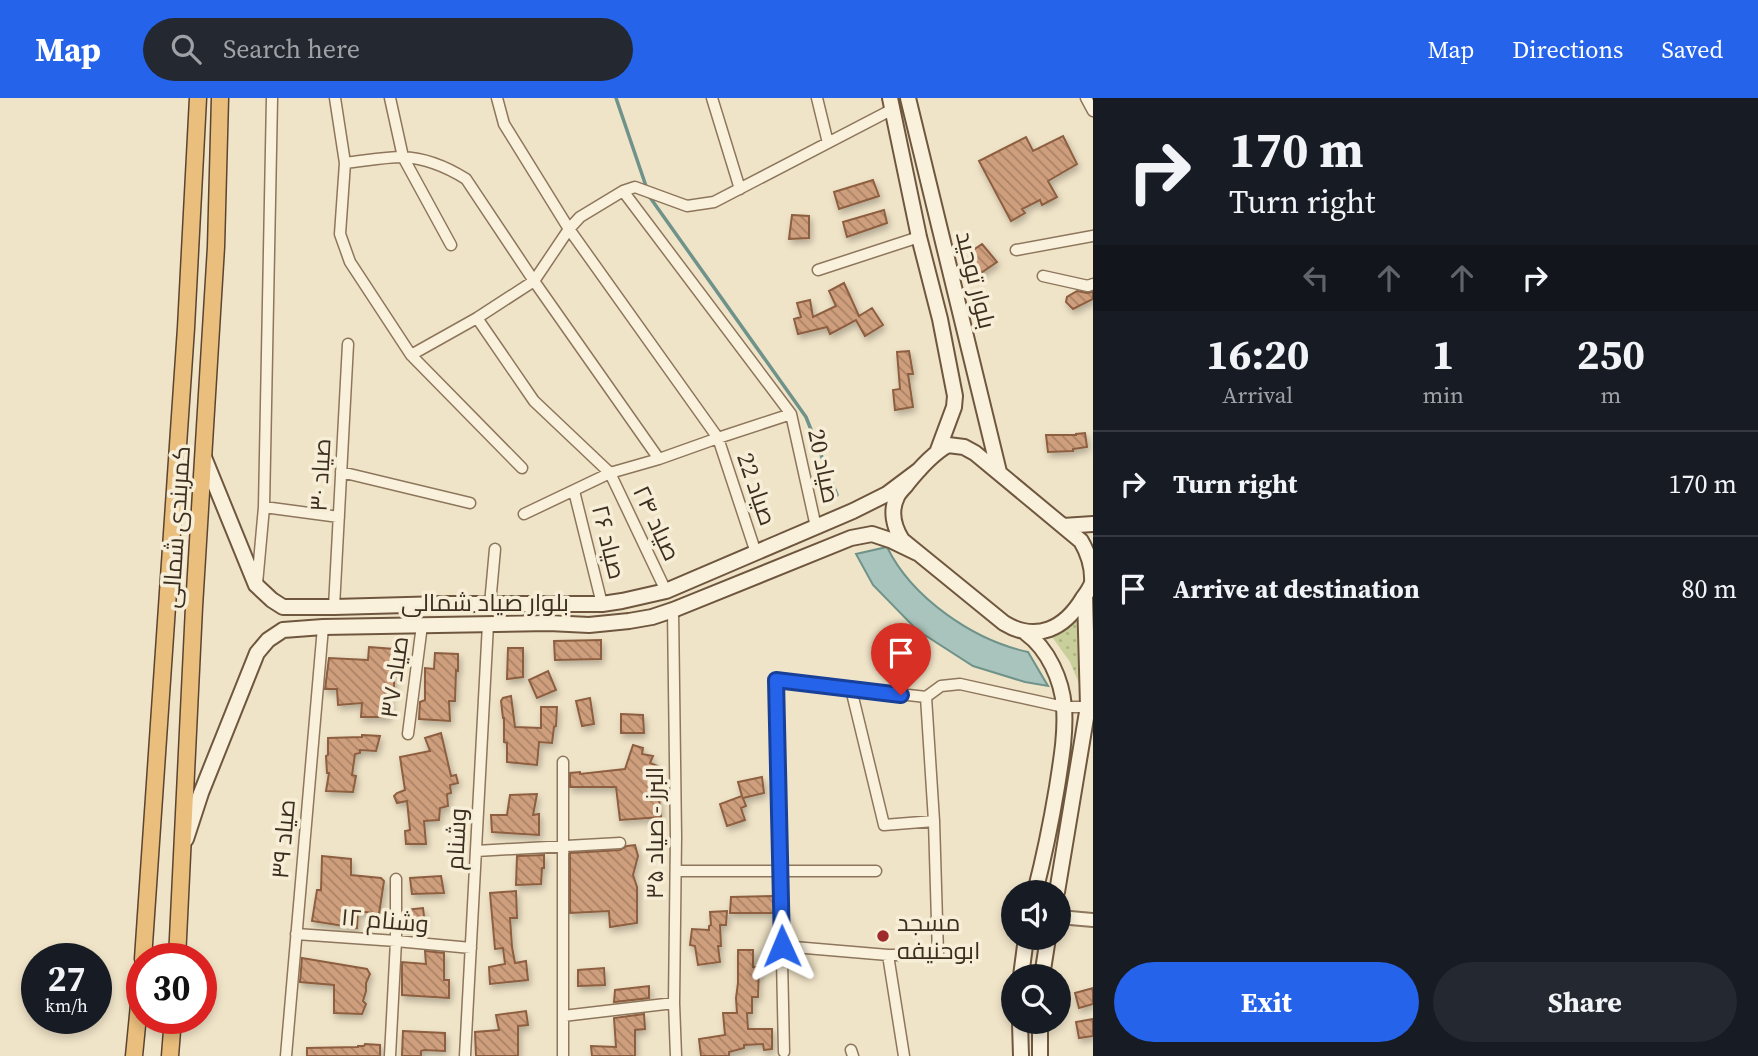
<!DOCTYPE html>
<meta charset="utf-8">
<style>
:root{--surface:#171b24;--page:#242831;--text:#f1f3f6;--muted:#9ea1a6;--line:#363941;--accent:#2563eb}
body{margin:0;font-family:"Source Serif 4",Cairo,serif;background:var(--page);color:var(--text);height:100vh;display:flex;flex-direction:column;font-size:26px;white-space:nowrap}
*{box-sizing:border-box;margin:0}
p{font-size:23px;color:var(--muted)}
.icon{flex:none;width:38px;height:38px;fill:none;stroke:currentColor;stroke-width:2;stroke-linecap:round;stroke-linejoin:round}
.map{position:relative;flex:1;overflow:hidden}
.drawer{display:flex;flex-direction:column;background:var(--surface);width:665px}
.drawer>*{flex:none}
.banner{background:#171b24;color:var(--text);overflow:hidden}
.fabs{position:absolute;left:1001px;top:782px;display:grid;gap:14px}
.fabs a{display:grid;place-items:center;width:70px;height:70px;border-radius:50%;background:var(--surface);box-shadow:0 4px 10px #0003;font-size:35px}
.speed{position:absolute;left:21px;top:845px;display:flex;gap:14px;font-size:35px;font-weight:700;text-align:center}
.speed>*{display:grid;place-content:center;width:91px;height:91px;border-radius:50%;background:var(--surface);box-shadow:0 4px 10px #0003;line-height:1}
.speed small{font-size:18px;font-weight:400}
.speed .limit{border:10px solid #d22;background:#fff;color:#111}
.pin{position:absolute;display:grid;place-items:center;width:60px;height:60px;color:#fff;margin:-72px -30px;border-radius:50% 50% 50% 0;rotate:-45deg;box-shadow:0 0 7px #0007}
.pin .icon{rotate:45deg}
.me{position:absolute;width:77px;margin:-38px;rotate:359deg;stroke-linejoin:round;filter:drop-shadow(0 0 5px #0008)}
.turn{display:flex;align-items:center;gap:24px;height:147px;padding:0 21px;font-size:32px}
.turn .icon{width:91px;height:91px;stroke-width:2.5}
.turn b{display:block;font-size:49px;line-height:60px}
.lanes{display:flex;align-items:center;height:66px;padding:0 21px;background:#0003;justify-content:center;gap:35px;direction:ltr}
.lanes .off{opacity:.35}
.eta{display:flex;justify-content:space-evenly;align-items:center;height:119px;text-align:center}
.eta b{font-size:42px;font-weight:700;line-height:49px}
.button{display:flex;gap:14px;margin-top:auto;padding:14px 21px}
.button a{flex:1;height:80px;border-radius:42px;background:var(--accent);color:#fff;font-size:28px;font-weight:700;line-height:80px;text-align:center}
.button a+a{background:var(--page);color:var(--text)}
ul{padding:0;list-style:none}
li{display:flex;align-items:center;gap:21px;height:105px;padding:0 21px;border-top:2px solid var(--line)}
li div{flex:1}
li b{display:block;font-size:26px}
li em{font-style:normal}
header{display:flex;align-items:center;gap:42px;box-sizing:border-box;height:98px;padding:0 35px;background:var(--accent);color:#fff}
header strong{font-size:33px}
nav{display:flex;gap:38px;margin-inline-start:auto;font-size:24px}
.search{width:490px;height:63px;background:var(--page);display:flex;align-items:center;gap:18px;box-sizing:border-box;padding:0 24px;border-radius:38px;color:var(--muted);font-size:26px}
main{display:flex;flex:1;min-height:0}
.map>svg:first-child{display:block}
.grass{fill:url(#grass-dots)}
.water{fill:#a9c4bc;stroke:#6f938a;stroke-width:2}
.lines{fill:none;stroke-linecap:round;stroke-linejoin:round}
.stream{stroke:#6f938a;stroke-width:3.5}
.building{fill:url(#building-back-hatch);stroke:#8d5f41;stroke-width:2;filter:url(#shadow)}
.minor-casing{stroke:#8d765c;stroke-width:13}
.tertiary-casing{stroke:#8d765c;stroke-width:16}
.secondary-casing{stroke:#6f573f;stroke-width:18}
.trunk-casing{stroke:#5b4430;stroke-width:19}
.minor{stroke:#faf1dc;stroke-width:10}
.tertiary{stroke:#faf1dc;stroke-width:12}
.secondary{stroke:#faf1dc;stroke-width:14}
.trunk{stroke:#eabe7c;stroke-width:16}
.route-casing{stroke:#184099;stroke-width:18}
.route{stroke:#2563eb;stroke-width:12}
.poi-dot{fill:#9e2a2b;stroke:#f7eed8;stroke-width:2.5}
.labels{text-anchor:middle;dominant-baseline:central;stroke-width:7;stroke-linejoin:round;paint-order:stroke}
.street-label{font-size:24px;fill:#3d2e20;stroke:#f7eed8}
.poi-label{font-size:24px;fill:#3d2e20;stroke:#f7eed8;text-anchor:start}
</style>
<header>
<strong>Map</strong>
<div class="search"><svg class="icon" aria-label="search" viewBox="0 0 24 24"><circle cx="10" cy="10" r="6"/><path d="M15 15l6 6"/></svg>Search here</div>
<nav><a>Map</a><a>Directions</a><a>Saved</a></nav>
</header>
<main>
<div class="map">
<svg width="1093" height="958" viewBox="0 0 1093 958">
<defs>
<pattern id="grass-dots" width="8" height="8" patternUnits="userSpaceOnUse" patternTransform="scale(1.75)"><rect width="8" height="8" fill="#c9cf9b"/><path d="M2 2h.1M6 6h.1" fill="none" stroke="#aeb285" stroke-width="1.8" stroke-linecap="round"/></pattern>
<pattern id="building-back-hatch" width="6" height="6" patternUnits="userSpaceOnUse" patternTransform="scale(1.75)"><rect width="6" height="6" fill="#cf9f7d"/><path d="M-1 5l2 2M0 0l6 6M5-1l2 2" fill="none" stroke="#a98266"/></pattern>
<filter id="shadow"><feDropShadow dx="2" dy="4" stdDeviation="3.5" flood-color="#0004"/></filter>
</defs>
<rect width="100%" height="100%" fill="#f0e4c8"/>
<path class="grass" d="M 1079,521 L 1081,590 L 1070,564 L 1050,536 L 1059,533 Z"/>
<path class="water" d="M 887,449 C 912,500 973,542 1028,554 L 1048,588 L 1025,584 L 973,568 L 917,532 L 873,487 L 856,456 Z"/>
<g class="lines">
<path class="stream" d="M 616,0 L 647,91
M 649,98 L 806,319 L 837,397"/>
</g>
<path class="building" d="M 1063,38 L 1077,66 L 1048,83 L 1057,99 L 1042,107 L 1040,102 L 1022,111 L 1025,115 L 1011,123 L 979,63 L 1026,39 L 1033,53 Z
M 873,82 L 879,98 L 839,111 L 834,94 Z
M 884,112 L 887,125 L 847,139 L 843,124 Z
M 792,117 L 809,118 L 809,140 L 789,141 Z
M 982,146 L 997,164 L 975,179 L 969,155 Z
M 844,185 L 859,218 L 872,210 L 883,227 L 865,238 L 856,222 L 830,236 L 827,229 L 798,236 L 794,221 L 801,219 L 797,205 L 810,202 L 813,219 L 836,208 L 829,193 Z
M 1077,193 L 1087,195 L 1093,194 L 1093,201 L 1073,211 L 1066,204 L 1067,199 Z
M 909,253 L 913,276 L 908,276 L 913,309 L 895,312 L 893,292 L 900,291 L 897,254 Z
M 1085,335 L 1087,349 L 1073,351 L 1073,353 L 1048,354 L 1046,337 L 1076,337 L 1076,336 Z
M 601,542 L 601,561 L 555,562 L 554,543 Z
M 369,549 L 394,551 L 394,594 L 390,593 L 390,608 L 392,610 L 388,619 L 361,619 L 362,605 L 338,607 L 337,591 L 325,591 L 329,560 L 368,562 Z
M 508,550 L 523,550 L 523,579 L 507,581 Z
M 435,555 L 458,556 L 458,573 L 456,572 L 455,603 L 449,603 L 450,623 L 419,621 L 420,604 L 425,602 L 425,570 L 434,571 Z
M 548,573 L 556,592 L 537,600 L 529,582 Z
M 511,598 L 515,629 L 541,630 L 541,609 L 557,609 L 556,628 L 554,629 L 552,645 L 539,644 L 537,667 L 507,664 L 507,645 L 504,644 L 504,620 L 503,620 L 501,603 L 503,600 Z
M 590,600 L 594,626 L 582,628 L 576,603 Z
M 621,616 L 643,617 L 644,635 L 621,635 Z
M 441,635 L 451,678 L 456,677 L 458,685 L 450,687 L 451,695 L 447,696 L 448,708 L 440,710 L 439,722 L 424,723 L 426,746 L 406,746 L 405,733 L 410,732 L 407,703 L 397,705 L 394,698 L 397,695 L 405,692 L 400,659 L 430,653 L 425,640 Z
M 362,637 L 380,638 L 376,653 L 360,652 L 360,655 L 355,656 L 352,677 L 356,678 L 353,694 L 326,693 L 329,675 L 327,675 L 326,658 L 328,657 L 328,640 L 362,639 Z
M 633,647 L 643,650 L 642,656 L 653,658 L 650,665 L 660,669 L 656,700 L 659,700 L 661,719 L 620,722 L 616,689 L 570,689 L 570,675 L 580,674 L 580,676 L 625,671 Z
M 762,679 L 764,695 L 743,700 L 746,708 L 741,710 L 745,722 L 727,728 L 720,706 L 742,698 L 738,684 Z
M 537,696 L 533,717 L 539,716 L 539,737 L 492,734 L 491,717 L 507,717 L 510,697 Z
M 635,747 L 638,758 L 633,777 L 637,789 L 637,825 L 610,829 L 609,813 L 570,815 L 570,755 L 620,752 L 627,748 Z
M 544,757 L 544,770 L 542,770 L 541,786 L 516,787 L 517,758 Z
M 322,758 L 351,761 L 351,777 L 381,780 L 384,783 L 379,816 L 358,813 L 357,830 L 312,823 L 317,792 L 321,792 Z
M 441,778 L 444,795 L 412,796 L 410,780 Z
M 516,793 L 517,820 L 510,820 L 512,849 L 515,865 L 526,863 L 528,882 L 490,886 L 489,869 L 505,866 L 503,850 L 495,851 L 490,795 Z
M 773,798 L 774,815 L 730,815 L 731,799 Z
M 423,810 L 425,826 L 404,829 L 405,812 Z
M 727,813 L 726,827 L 720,827 L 721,848 L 718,848 L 720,864 L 698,867 L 695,848 L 690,847 L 692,831 L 709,832 L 709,828 L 711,827 L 710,814 Z
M 738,852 L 753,852 L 753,869 L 759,869 L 758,899 L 752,899 L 752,915 L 747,915 L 748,931 L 772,931 L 772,951 L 764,952 L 763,946 L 744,947 L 744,950 L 729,954 L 729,958 L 701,958 L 699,941 L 725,937 L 723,915 L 737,915 L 736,900 L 738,885 Z
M 425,853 L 444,855 L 444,882 L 449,882 L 449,900 L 402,897 L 402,864 L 426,866 Z
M 302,860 L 367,871 L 370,876 L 366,885 L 366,893 L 363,903 L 366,906 L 362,916 L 334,915 L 334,887 L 300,884 Z
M 604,870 L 605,887 L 578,888 L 578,872 Z
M 649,888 L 649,900 L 614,904 L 615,892 Z
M 1093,890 L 1093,906 L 1079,910 L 1075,895 Z
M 526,913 L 528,927 L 518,928 L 518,958 L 476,958 L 475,934 L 499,932 L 496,917 Z
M 644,916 L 645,931 L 635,932 L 635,958 L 592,958 L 591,948 L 616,949 L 614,920 Z
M 1093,921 L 1093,938 L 1079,940 L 1076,924 Z
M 403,933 L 445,935 L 445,953 L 424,952 L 421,953 L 421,958 L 402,958 Z
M 365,946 L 380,947 L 380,958 L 307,958 L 307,950 L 358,949 L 358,948 L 364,948 Z"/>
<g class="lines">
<defs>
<path id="minor" d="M 335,0 L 345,65 L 340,136 L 350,164 L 411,257 L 522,370
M 390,0 L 403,59 L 451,147
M 497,0 L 504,26 L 569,131 L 718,340 L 756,455
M 712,0 L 740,91
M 817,0 L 828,45
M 1086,0 L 1093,13
M 345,65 C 364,63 384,59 402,59 C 425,60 447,69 466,81 L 534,183 L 659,361
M 623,93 L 791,316 L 816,429
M 1016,152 L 1093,138
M 818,172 L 919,139
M 1043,178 L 1088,188 L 1093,186
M 477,220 L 534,303 L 610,375 L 666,493
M 411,257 L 477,220 L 534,183 L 569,131 L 580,119 L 623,93 L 635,89 L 687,108 L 714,104 L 893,11
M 341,374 L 470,405
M 574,393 L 602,506
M 264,409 L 339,419
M 524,416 L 610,375 L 659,361 L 718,340 L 791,316
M 257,486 L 264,409 L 272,0
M 490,506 L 495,451
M 334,509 L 348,246
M 673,512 L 676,739 L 674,905 L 676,958
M 851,591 L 884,727 L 934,723
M 408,636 L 422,527
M 563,664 L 563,958
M 476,753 L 620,745
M 676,773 L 876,773
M 296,836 L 396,843 L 471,850
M 782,848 L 888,857 L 938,857 L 934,723 L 926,599 L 941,588 L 960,586 L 1064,609 L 1093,609
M 888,857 L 904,958
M 563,918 L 674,905
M 851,952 L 853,958
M 784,954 L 776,582 L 926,599
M 286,958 L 323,529
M 390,958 L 396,843 L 396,781
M 465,958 L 488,526"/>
<path id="tertiary" d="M 1059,819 L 1093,822"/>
<path id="secondary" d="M 890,0 L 919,139 L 940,221 L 955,298 L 954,309 L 938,352
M 908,0 L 999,374
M 948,347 L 964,349 L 975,355 L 1081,443 C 1088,455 1093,470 1092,485 C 1090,490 1086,496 1083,500 C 1065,530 1037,545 1004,525 L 902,442 C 894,429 890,413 897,399 C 899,394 904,390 907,386 C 919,371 932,356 948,347 Z
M 203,357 L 256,487 L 272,502 L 283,509 L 334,509 L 443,506 L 602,506 L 622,503 L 666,493 L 853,413 L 887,396 L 919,372
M 1063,428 L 1093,426
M 1026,535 C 1048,551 1062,582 1064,609 C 1066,636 1061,663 1057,689 C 1051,725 1044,759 1035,794
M 186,741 L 201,695 L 257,555 L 268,542 L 283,532 L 323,529 L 549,525 L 589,527 L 629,523 L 652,519 L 673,512 L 851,440 L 872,436 L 890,442 L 917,455
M 1057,794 L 1088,608 L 1085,497
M 1021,878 L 1026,840
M 1042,878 L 1048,840
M 1020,924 L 1021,958
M 1040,924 L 1040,958"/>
<path id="trunk" d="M 143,861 L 186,230 L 198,0
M 177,861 L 194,509 L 216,149 L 220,0
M 134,958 L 142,876
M 170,958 L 173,920"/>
</defs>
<use href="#minor" class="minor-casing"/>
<use href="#tertiary" class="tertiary-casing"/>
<use href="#secondary" class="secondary-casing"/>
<use href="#trunk" class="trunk-casing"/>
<use href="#minor" class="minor"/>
<use href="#tertiary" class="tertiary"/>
<use href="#secondary" class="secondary"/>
<use href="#trunk" class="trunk"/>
</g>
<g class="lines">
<defs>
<path id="route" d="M 782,848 L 776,582 L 901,597"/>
</defs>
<use href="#route" class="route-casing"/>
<use href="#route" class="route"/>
</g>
<circle class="poi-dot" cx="883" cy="838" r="7"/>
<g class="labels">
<g class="street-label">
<text transform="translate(976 182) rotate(76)">بلوار توحید</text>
<text transform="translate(824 368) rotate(78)">صیاد 20</text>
<text transform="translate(320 377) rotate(-87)">صیاد ۳۰</text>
<text transform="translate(757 391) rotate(71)">صیاد 22</text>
<text transform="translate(657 425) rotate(65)">صیاد ۲۴</text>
<text transform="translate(176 429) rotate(-86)">کمربندی شمالی</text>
<text transform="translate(609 444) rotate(76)">صیاد ۲۶</text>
<text x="485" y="504">بلوار صیاد شمالی</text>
<text transform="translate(394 579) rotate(-82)">صیاد ۳۷</text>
<text transform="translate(654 735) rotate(-90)">البرز - صیاد ۳۵</text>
<text transform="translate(283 741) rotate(-85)">صیاد ۳۹</text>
<text transform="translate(456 741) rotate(-87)">وشنام</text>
<text transform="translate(385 822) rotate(5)">وشنام ۱۲</text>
</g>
<g class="poi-label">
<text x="897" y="824">مسجد<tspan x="897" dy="28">ابوحنیفه</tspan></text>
</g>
</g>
</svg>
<div class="fabs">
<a><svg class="icon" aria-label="sound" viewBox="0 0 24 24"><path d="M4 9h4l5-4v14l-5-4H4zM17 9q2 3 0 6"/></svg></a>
<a><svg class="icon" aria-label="search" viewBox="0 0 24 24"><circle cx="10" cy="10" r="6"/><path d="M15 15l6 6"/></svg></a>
</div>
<div class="speed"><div>27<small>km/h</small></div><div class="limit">30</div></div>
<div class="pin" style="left:901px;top:597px;background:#d93025"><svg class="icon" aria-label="arrive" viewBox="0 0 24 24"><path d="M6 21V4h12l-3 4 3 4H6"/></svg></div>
<svg class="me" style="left:782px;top:848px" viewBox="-20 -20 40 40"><path d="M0-17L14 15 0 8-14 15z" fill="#2563eb" stroke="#fff" stroke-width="4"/></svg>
</div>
<section class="drawer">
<div class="banner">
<div class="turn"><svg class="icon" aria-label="right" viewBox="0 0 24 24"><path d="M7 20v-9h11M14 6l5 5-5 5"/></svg><div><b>170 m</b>Turn right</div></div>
<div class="lanes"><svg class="icon off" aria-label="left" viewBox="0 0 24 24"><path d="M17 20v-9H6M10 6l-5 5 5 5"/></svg><svg class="icon off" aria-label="ahead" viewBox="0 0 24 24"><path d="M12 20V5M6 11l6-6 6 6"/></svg><svg class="icon off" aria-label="ahead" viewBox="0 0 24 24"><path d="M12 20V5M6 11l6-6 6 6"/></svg><svg class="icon" aria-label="right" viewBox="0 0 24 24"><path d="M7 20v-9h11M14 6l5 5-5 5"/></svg></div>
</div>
<div class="eta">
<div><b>16:20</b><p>Arrival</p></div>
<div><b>1</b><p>min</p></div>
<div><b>250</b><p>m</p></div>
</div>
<ul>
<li><svg class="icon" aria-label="right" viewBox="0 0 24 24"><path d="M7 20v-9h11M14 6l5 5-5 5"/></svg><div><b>Turn right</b></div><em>170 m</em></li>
<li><svg class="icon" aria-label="arrive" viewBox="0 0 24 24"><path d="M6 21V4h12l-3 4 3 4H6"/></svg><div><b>Arrive at destination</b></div><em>80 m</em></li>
</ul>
<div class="button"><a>Exit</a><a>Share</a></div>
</section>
</main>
